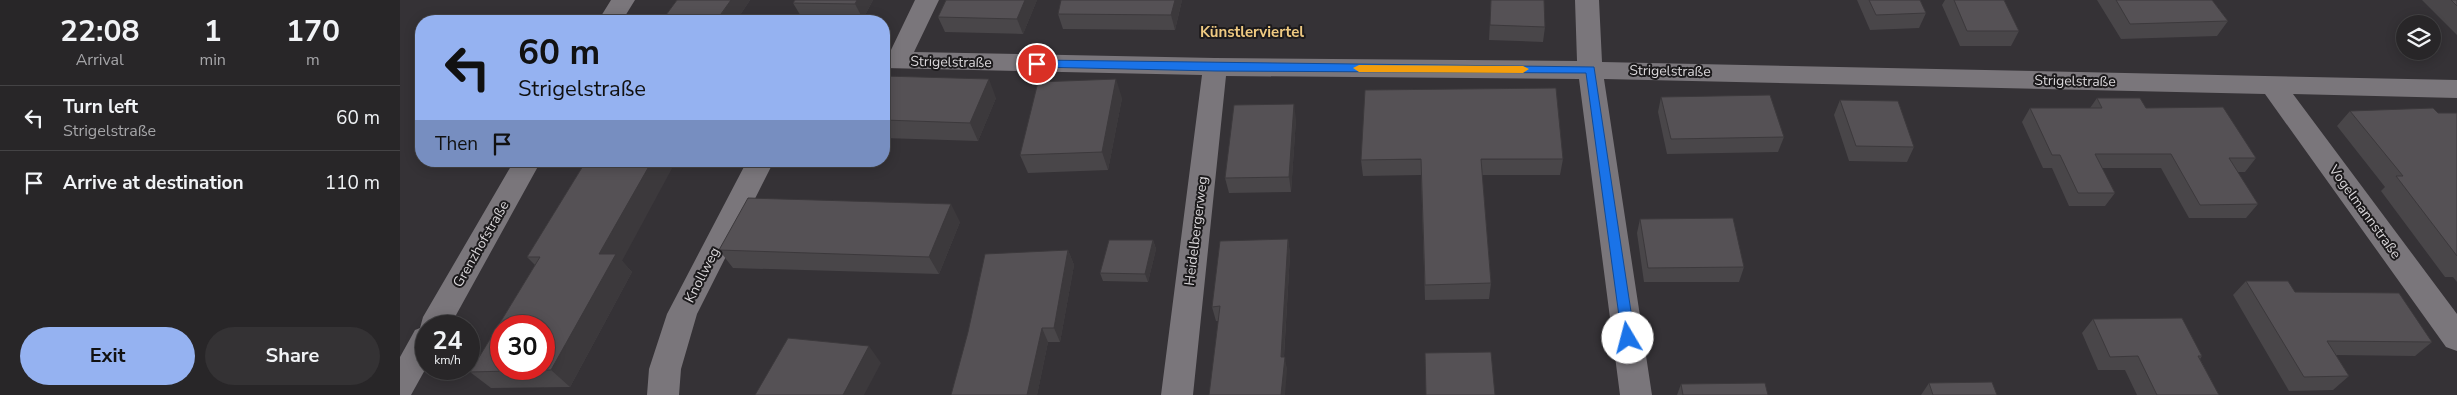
<!DOCTYPE html>
<meta charset="utf-8">
<style>
:root{--surface:#282628;--page:#343234;--text:#f1f3f6;--muted:#a5a5a8;--line:#444345;--accent:#95b2f1}
body{margin:0;font-family:"Nunito Sans",sans-serif;background:var(--page);color:var(--text);height:100vh;display:flex;flex-direction:column;font-size:19px;white-space:nowrap}
*{box-sizing:border-box;margin:0}
p{font-size:16px;color:var(--muted)}
.icon{flex:none;width:28px;height:28px;fill:none;stroke:currentColor;stroke-width:2;stroke-linecap:round;stroke-linejoin:round}
.map{position:relative;flex:1;overflow:hidden}
.side{display:flex;flex-direction:column;background:var(--surface);width:400px}
.side>*{flex:none}
.guide{position:absolute;left:15px;top:15px;width:475px;height:152px;border-radius:20px;box-shadow:0 2px 12px #0003,0 0 0 1px var(--line);background:#95b2f1;color:#111;overflow:hidden}
.tools{position:absolute;left:1996px;top:15px;display:grid;gap:10px}
.tools a{display:grid;place-items:center;width:45px;height:45px;border-radius:50%;background:var(--surface);box-shadow:0 2px 12px #0003,0 0 0 1px var(--line);font-size:25px}
.speed{position:absolute;left:15px;top:315px;display:flex;gap:10px;font-size:25px;font-weight:700;text-align:center}
.speed>*{display:grid;place-content:center;width:65px;height:65px;border-radius:50%;background:var(--surface);box-shadow:0 2px 12px #0003,0 0 0 1px var(--line);line-height:1}
.speed small{font-size:12px;font-weight:400}
.speed .limit{border:8px solid #d22;background:#fff;color:#111}
.pin{position:absolute;display:grid;place-items:center;width:42px;height:42px;color:#fff;margin:-21px;border:2px solid #fff;border-radius:50%;box-shadow:0 1px 5px #0007}
.me{position:absolute;width:55px;margin:-28px;rotate:352deg;stroke-linejoin:round;filter:drop-shadow(0 0 4px #0008)}
.turn{display:flex;align-items:center;gap:18px;height:105px;padding:0 20px;font-size:22px}
.turn .icon{width:65px;height:65px;stroke-width:2.5}
.turn b{display:block;font-size:35px;line-height:42px}
.then{display:flex;align-items:center;height:48px;padding:0 20px;background:#0003;gap:10px;font-size:19px}
.eta{display:flex;justify-content:space-evenly;align-items:center;height:85px;text-align:center}
.eta b{font-size:30px;font-weight:700;line-height:35px}
.button{display:flex;gap:10px;margin-top:auto;padding:10px 20px}
.button a{flex:1;height:58px;border-radius:30px;background:var(--accent);color:#111;font-size:20px;font-weight:700;line-height:58px;text-align:center}
.button a+a{background:var(--page);color:var(--text)}
ul{padding:0;list-style:none}
li{display:flex;align-items:center;gap:15px;height:65px;padding:0 20px;border-top:1px solid var(--line)}
li div{flex:1}
li b{display:block;font-size:19px}
li em{font-style:normal}
main{display:flex;flex:1;min-height:0}
.map>svg:first-child{display:block}
.lines{fill:none;stroke-linecap:round;stroke-linejoin:round}
.street{fill:#7a767b;fill-rule:evenodd}
.wall{fill:#494649}
.shaded-wall{fill:#3c393c}
.building{fill:#555155;stroke:#3c393c;fill-rule:evenodd}
.route{fill:#1a73e8;stroke:#114b97}
.slow{fill:#f59e0b}
.labels{text-anchor:middle;dominant-baseline:central;stroke-width:4;stroke-linejoin:round;paint-order:stroke}
.street-label{font-size:14px;fill:#dad7da;stroke:#1c1a1c}
.neighbourhood-label{font-size:15px;font-weight:bold;fill:#efca82;stroke:#1c1a1c}
</style>
<main>
<section class="side">
<div class="eta">
<div><b>22:08</b><p>Arrival</p></div>
<div><b>1</b><p>min</p></div>
<div><b>170</b><p>m</p></div>
</div>
<ul>
<li><svg class="icon" aria-label="left" viewBox="0 0 24 24"><path d="M17 20v-9H6M10 6l-5 5 5 5"/></svg><div><b>Turn left</b><p>Strigelstraße</p></div><em>60 m</em></li>
<li><svg class="icon" aria-label="arrive" viewBox="0 0 24 24"><path d="M6 21V4h12l-3 4 3 4H6"/></svg><div><b>Arrive at destination</b></div><em>110 m</em></li>
</ul>
<div class="button"><a>Exit</a><a>Share</a></div>
</section>
<div class="map">
<svg width="2057" height="395" viewBox="0 0 2057 395">
<rect width="100%" height="100%" fill="#353236"/>
<g class="lines">
<path class="street" d="M 211,0 L 235,0 L 222,21 L 198,21 Z
M 515,0 L 539,0 L 514,52 L 815,58 L 1177,61 L 1175,0 L 1199,0 L 1202,62 L 2057,80 L 2057,98 L 1893,94 L 2057,314 L 2057,351 L 2046,347 L 1865,94 L 1204,79 L 1252,395 L 1220,395 L 1179,79 L 826,76 L 793,395 L 761,395 L 802,75 L 484,68 L 484,52 L 490,52 Z
M 114,161 L 141,161 L 50,326 L 26,326 L 26,368 L 11,395 L 0,395 L 0,357 L 15,330 L 20,328 L 23,317 Z
M 347,161 L 374,161 L 297,314 L 281,369 L 279,395 L 247,395 L 249,369 L 267,314 Z"/>
</g>
<path class="wall" d="M 277,0 L 350,0 L 336,21 L 265,21 L 263,19 Z
M 473,0 L 463,19 L 402,18 L 393,3 Z
M 637,0 L 623,34 L 545,32 L 538,17 Z
M 782,0 L 775,30 L 663,29 L 658,14 Z
M 1091,0 L 1145,27 L 1143,42 L 1089,40 Z
M 1457,0 L 1520,0 L 1526,13 L 1519,28 L 1470,30 Z
M 1545,0 L 1604,0 L 1619,31 L 1611,46 L 1560,46 L 1542,5 Z
M 1697,0 L 1812,0 L 1828,21 L 1817,36 L 1721,39 Z
M 2022,0 L 2057,0 L 2057,35 Z
M 484,76 L 596,98 L 578,141 L 484,138 Z
M 1261,97 L 1384,137 L 1378,152 L 1267,154 L 1258,112 Z
M 722,98 L 708,170 L 628,173 L 620,155 Z
M 1697,98 L 1746,108 L 1856,158 L 1845,172 L 1837,172 L 1858,204 L 1846,218 L 1789,218 L 1761,168 L 1702,168 L 1715,193 L 1705,206 L 1669,206 L 1652,168 L 1643,168 L 1622,122 L 1630,108 L 1690,108 Z
M 1440,100 L 1514,147 L 1507,162 L 1449,161 L 1434,115 Z
M 1950,111 L 2038,113 L 2057,113 L 2057,282 L 2053,277 L 2045,277 L 1981,191 L 1985,187 L 1937,126 Z
M 896,119 L 891,192 L 829,193 L 825,178 Z
M 1163,159 L 1160,175 L 1082,175 L 1091,283 L 1089,299 L 1025,300 L 1021,175 L 963,176 L 961,160 Z
M 186,161 L 222,261 L 232,272 L 170,387 L 91,388 L 70,372 L 135,265 L 127,257 Z
M 1240,219 L 1344,267 L 1339,282 L 1244,282 L 1237,233 Z
M 560,222 L 539,274 L 333,268 L 319,250 Z
M 888,239 L 890,254 L 884,357 L 887,370 L 818,321 L 816,321 L 812,307 Z
M 753,240 L 756,249 L 748,282 L 703,281 L 700,273 Z
M 668,250 L 674,265 L 660,342 L 648,342 L 637,395 L 551,395 Z
M 1846,281 L 1895,292 L 2032,342 L 2015,356 L 1936,355 L 1949,376 L 1933,390 L 1889,391 L 1833,295 Z
M 1693,319 L 1802,356 L 1800,359 L 1819,395 L 1737,395 L 1725,370 L 1698,370 L 1682,333 Z
M 1529,383 L 1597,395 L 1521,395 Z
M 1281,384 L 1368,395 L 1277,395 Z"/>
<path class="shaded-wall" d="M 331,0 L 350,0 L 336,21 L 317,21 Z
M 457,0 L 473,0 L 463,19 L 455,4 Z
M 625,0 L 637,0 L 623,34 L 617,19 Z
M 775,0 L 782,0 L 775,30 L 771,15 Z
M 589,79 L 596,98 L 578,141 L 570,123 Z
M 716,79 L 722,98 L 708,170 L 702,152 Z
M 894,104 L 896,119 L 891,192 L 889,177 Z
M 252,161 L 276,161 L 222,261 L 232,272 L 170,387 L 151,370 L 199,254 Z
M 551,204 L 560,222 L 539,274 L 529,257 Z
M 888,239 L 890,254 L 883,370 L 881,357 Z
M 753,240 L 756,249 L 748,282 L 745,274 Z
M 668,250 L 674,265 L 660,342 L 654,328 Z
M 642,328 L 648,342 L 637,395 L 627,395 Z
M 469,346 L 481,363 L 464,395 L 443,395 Z
M 885,357 L 887,370 L 885,395 L 881,395 Z"/>
<path class="building" d="M 277,0 L 331,0 L 316,21 L 263,19 Z
M 395,0 L 457,0 L 455,4 L 393,3 Z
M 546,0 L 625,0 L 617,19 L 538,17 Z
M 661,0 L 775,0 L 771,15 L 658,14 Z
M 1091,0 L 1144,0 L 1145,27 L 1090,25 Z
M 1469,0 L 1520,0 L 1526,13 L 1476,15 Z
M 1554,0 L 1604,0 L 1619,31 L 1567,31 Z
M 1716,0 L 1812,0 L 1828,21 L 1730,24 Z
M 2051,0 L 2057,0 L 2057,6 Z
M 484,76 L 589,79 L 570,123 L 484,120 Z
M 716,79 L 702,152 L 620,155 L 638,82 Z
M 1156,88 L 1163,159 L 1081,159 L 1091,283 L 1025,285 L 1021,159 L 961,160 L 965,90 Z
M 1370,95 L 1384,137 L 1271,139 L 1261,97 Z
M 1697,98 L 1740,98 L 1746,108 L 1823,107 L 1856,158 L 1829,158 L 1858,204 L 1800,205 L 1771,154 L 1695,154 L 1715,193 L 1678,193 L 1660,155 L 1652,155 L 1630,108 L 1702,108 Z
M 1440,100 L 1498,101 L 1514,147 L 1456,146 Z
M 894,104 L 889,177 L 825,178 L 834,105 Z
M 2033,108 L 2038,113 L 2057,113 L 2057,256 L 1996,176 L 2003,176 L 1950,111 Z
M 186,161 L 252,161 L 199,254 L 216,254 L 151,370 L 70,372 L 140,257 L 127,257 ZM 101,326 L 144,326 L 144,369 L 101,369 Z
M 348,198 L 551,204 L 529,257 L 319,250 Z
M 1333,218 L 1344,267 L 1248,268 L 1240,219 Z
M 888,239 L 881,357 L 885,357 L 881,395 L 809,395 L 820,306 L 812,307 L 820,241 Z
M 709,240 L 753,240 L 745,274 L 700,273 Z
M 668,250 L 654,328 L 642,328 L 627,395 L 551,395 L 568,332 L 585,254 Z
M 1846,281 L 1888,281 L 1895,292 L 1999,293 L 2032,342 L 1927,341 L 1949,376 L 1904,377 Z
M 1782,318 L 1802,356 L 1798,356 L 1819,395 L 1757,395 L 1738,356 L 1710,357 L 1693,319 Z
M 388,338 L 469,346 L 443,395 L 355,395 Z
M 1091,352 L 1095,395 L 1026,395 L 1025,353 Z
M 1592,382 L 1597,395 L 1533,395 L 1529,383 Z
M 1365,383 L 1368,395 L 1283,395 L 1281,384 Z"/>
<path class="route" d="M 637,60 L 1194,67 L 1235,338 L 1228,343 L 1222,338 L 1186,73 L 815,71 L 637,67 L 632,64 Z"/>
<path class="slow" d="M 959,65 L 1123,66 L 1129,69 L 1123,73 L 959,72 L 953,68 Z"/>
<g class="labels">
<g class="street-label">
<text transform="translate(551 62) rotate(1)">Strigelstraße</text>
<text transform="translate(1270 71) rotate(1)">Strigelstraße</text>
<text transform="translate(1675 81) rotate(1)">Strigelstraße</text>
<text transform="translate(1965 212) rotate(54)">Vogelmannstraße</text>
<text transform="translate(796 231) rotate(-83)">Heidelbergerweg</text>
<text transform="translate(81 244) rotate(-60)">Grenzhofstraße</text>
<text transform="translate(302 275) rotate(-63)">Knollweg</text>
</g>
<g class="neighbourhood-label">
<text x="852" y="32">Künstlerviertel</text>
</g>
</g>
</svg>
<div class="tools">
<a><svg class="icon" aria-label="layers" viewBox="0 0 24 24"><path d="M12 4l9 5-9 5-9-5zM3 14l9 5 9-5"/></svg></a>
</div>
<div class="speed"><div>24<small>km/h</small></div><div class="limit">30</div></div>
<div class="pin" style="left:637px;top:64px;background:#d93025"><svg class="icon" aria-label="arrive" viewBox="0 0 24 24"><path d="M6 21V4h12l-3 4 3 4H6"/></svg></div>
<svg class="me" style="left:1228px;top:338px" viewBox="-20 -20 40 40"><circle r="19" fill="#fff"/><path d="M0-13L10 11 0 6-10 11z" fill="#1a73e8"/></svg>
<div class="guide">
<div class="turn"><svg class="icon" aria-label="left" viewBox="0 0 24 24"><path d="M17 20v-9H6M10 6l-5 5 5 5"/></svg><div><b>60 m</b>Strigelstraße</div></div>
<div class="then">Then<svg class="icon" aria-label="arrive" viewBox="0 0 24 24"><path d="M6 21V4h12l-3 4 3 4H6"/></svg></div>
</div>
</div>
</main>
